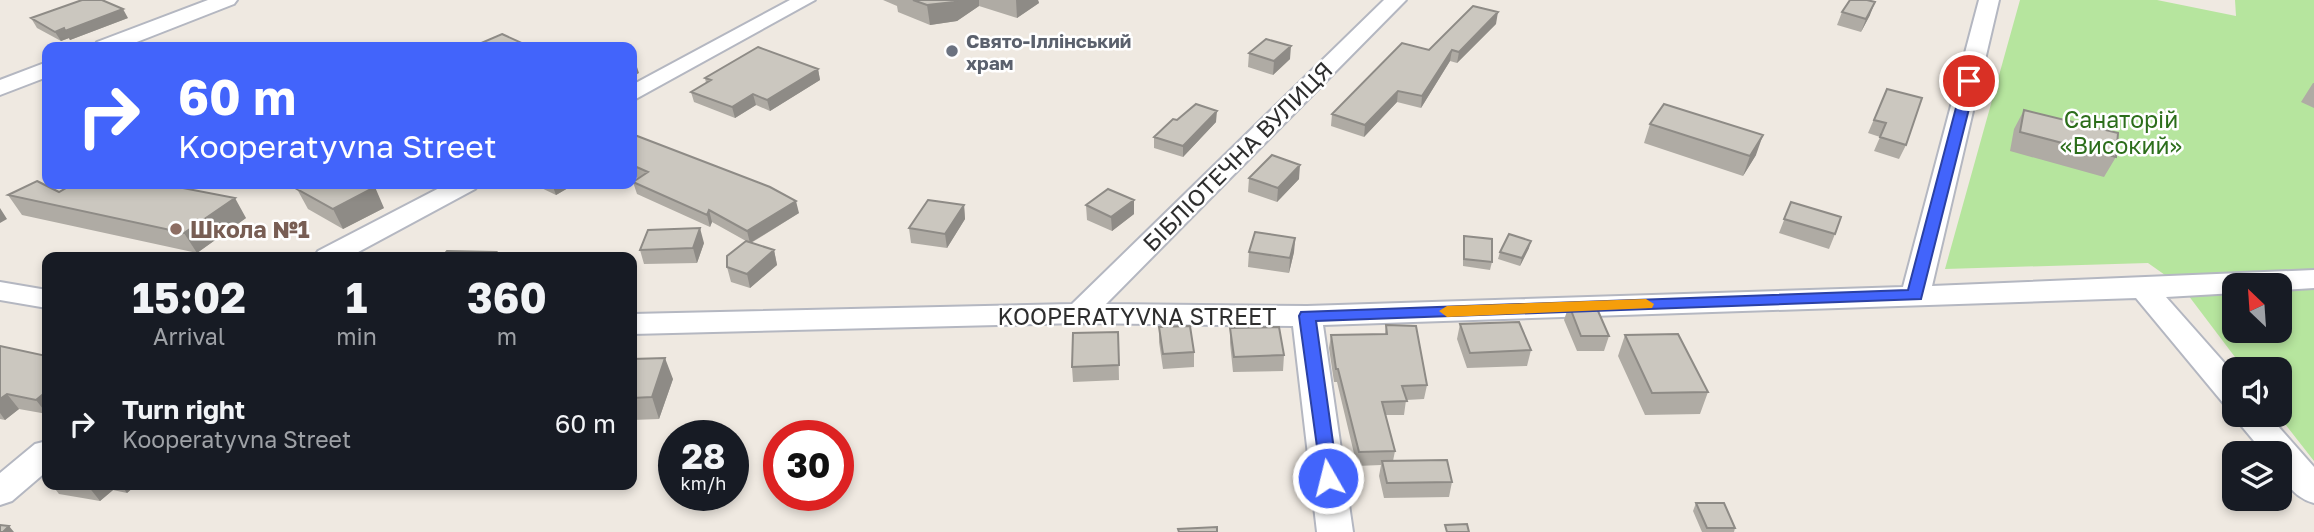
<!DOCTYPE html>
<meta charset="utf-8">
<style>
:root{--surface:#171b24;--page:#242831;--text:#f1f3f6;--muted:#9ea1a6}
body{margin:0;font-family:"Golos Text",sans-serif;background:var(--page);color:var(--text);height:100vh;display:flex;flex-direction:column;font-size:26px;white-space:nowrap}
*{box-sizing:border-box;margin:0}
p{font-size:23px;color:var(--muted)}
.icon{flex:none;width:38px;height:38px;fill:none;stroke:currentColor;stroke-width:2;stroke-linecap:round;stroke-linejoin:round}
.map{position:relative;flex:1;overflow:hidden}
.details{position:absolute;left:42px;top:252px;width:595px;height:238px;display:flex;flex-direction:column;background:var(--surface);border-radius:14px;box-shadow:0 4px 10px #0003}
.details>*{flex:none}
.hud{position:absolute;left:42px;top:42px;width:595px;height:147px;border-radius:14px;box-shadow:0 4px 10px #0003;background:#4264fb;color:#fff;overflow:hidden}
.needle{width:46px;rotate:335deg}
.controls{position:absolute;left:2222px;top:273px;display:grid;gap:14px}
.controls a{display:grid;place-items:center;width:70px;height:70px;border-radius:14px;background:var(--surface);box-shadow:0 4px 10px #0003;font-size:35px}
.speed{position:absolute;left:658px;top:420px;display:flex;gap:14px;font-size:35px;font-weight:700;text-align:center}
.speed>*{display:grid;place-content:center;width:91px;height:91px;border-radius:50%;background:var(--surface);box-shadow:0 4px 10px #0003;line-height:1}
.speed small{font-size:18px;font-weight:400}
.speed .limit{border:10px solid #d22;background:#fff;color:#111}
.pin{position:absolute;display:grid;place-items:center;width:60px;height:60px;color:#fff;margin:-30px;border:4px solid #fff;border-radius:50%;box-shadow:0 2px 7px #0007}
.me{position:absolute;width:77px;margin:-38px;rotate:352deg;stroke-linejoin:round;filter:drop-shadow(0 0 5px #0008)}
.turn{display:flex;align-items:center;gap:24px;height:147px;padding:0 21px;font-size:32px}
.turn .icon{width:91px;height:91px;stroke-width:2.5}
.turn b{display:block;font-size:49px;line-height:60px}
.eta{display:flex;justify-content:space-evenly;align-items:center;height:119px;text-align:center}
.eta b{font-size:42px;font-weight:700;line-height:49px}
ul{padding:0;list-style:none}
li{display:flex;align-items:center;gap:21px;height:105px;padding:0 21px}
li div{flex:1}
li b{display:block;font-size:26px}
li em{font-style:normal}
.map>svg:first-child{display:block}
.green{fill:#b6e59e;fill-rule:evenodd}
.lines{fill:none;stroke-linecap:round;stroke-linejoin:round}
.minor-casing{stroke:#b4b7c1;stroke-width:4}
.minor{fill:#fff;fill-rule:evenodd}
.wall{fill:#afaba4}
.shaded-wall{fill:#8e8b86}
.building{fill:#cbc7bf;stroke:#8e8b86;stroke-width:2}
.route{fill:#4264fb;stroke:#2b41a3;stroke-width:2}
.slow{fill:#f59e0b}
.worship-dot{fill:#6b7280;stroke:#fff;stroke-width:2.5}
.education-dot{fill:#8d6e63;stroke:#fff;stroke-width:2.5}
.labels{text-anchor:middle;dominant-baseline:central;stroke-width:5;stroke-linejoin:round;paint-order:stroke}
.far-worship-label{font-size:19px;font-weight:bold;fill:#5b616d;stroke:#fff;text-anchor:start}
.park-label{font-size:23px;fill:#2c6e1b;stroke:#fff}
.street-label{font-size:23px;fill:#2e2e2e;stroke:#fff}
.education-label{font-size:23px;font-weight:bold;fill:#785e54;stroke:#fff;text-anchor:start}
</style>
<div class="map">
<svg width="2314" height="532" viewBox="0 0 2314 532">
<rect width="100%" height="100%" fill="#efe9e1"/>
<path class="green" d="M 2020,0 L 2157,0 L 2236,16 L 2235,0 L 2314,0 L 2314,461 L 2278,415 L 2280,369 L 2244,369 L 2182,287 L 2148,263 L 1945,269 ZM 2235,285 L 2280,285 L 2280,331 L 2235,331 Z"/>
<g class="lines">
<defs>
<path id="minor" d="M 208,0 L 237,0 L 234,4 L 124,47 L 94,47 L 97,42 Z
M 790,0 L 815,0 L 632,101 L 632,85 Z
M 1384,0 L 1406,0 L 1106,304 L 1307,306 L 1903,287 L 1979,0 L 1999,0 L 1932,286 L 2314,270 L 2314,288 L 2280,290 L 2280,285 L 2235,285 L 2235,293 L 2166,297 L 2235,375 L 2235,407 L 2224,404 L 2136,298 L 1323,325 L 1353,532 L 1317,532 L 1293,326 L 1080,323 L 632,334 L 632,314 L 1072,304 Z
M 47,62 L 47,77 L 0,95 L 0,80 Z
M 447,184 L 479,184 L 475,189 L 349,257 L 314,257 L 318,251 Z
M 0,282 L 47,290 L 47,308 L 0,300 Z
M 2235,414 L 2268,415 L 2314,467 L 2314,503 C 2290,496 2280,477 2280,453 L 2264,453 L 2239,423 Z
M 47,441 L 47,471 L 12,501 L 0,505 L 0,473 L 35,444 Z"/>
</defs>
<use href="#minor" class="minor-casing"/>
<use href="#minor" class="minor"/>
</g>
<path class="wall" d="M 883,0 L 1038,0 L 1039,3 L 1017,18 L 979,6 L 957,21 L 930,25 L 898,12 L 897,6 Z
M 1842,12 L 1870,15 L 1861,32 L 1837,25 Z
M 31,18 L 128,18 L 70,40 L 69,38 L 61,41 L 37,28 Z
M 1496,24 L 1457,63 L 1450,61 L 1421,108 L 1397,102 L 1364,137 L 1331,126 L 1332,114 L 1429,50 Z
M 1249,53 L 1290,59 L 1273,75 L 1248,67 Z
M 818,69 L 820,80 L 770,111 L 756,105 L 735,118 L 694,102 L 691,92 L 706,83 L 705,78 Z
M 2313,83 L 2314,83 L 2314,108 L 2301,102 Z
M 1887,89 L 1906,145 L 1899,159 L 1874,151 L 1880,137 L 1868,133 Z
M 2024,110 L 2116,157 L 2104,177 L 2010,151 L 2014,129 Z
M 1177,120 L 1216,122 L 1183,157 L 1154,148 L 1154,137 Z
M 1650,124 L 1756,155 L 1743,176 L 1644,143 Z
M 632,134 L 799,213 L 751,243 L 774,250 L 777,265 L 750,288 L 731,282 L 727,267 L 746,241 L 712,222 L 710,227 L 637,194 L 633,182 L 638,178 L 632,176 Z
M 1249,178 L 1299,179 L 1277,202 L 1248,192 Z
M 533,184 L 575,184 L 556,195 Z
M 171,185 L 246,218 L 197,253 L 22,215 L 8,195 Z
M 297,189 L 384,208 L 343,229 L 308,209 Z
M 1791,202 L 1835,234 L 1829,249 L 1779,233 Z
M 964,205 L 965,219 L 947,248 L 911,243 L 909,228 Z
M 1086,205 L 1134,214 L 1112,231 L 1087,220 Z
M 1464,236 L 1492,262 L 1490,270 L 1463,266 L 1463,244 Z
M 1295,238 L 1294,252 L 1289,273 L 1248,267 L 1249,252 Z
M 704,243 L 697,263 L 644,264 L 640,250 Z
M 1529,248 L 1520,266 L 1498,259 L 1500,252 Z
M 1569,305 L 1609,336 L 1604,351 L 1577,351 L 1564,320 Z
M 1460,324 L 1531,350 L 1527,366 L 1467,368 L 1457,339 Z
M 1386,325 L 1427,385 L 1424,399 L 1406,400 L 1404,415 L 1385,415 L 1395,451 L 1393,461 L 1452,482 L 1449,497 L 1384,498 L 1379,476 L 1381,465 L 1357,466 L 1337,382 L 1334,382 L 1329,348 L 1331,335 L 1385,334 Z
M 1159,327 L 1194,352 L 1194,367 L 1163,369 L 1159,342 Z
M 1230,328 L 1284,355 L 1283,371 L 1233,372 L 1230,343 Z
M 1118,332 L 1119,380 L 1073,382 L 1072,367 Z
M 1625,335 L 1708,392 L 1700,414 L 1645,415 L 1618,356 Z
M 0,346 L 46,356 L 47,355 L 47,414 L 19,409 L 5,420 L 0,419 Z
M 632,359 L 673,379 L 659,419 L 632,420 Z
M 52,485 L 136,485 L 127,493 L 113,490 L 100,501 L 59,494 Z
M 1696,503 L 1735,528 L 1734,532 L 1702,532 L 1693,511 Z"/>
<path class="shaded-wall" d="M 957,0 L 979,0 L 979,6 L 957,21 L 930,25 L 927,5 Z
M 1016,0 L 1038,0 L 1039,3 L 1017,18 Z
M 1875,2 L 1870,15 L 1861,32 L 1866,19 Z
M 123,9 L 128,18 L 70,40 L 69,38 L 61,41 L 55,32 Z
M 1498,12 L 1496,24 L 1457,63 L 1459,52 Z
M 1291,46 L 1290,59 L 1273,75 L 1274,61 Z
M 1452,50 L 1450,61 L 1421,108 L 1422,96 Z
M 635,61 L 639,73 L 632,77 L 632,62 Z
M 818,69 L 820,80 L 770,111 L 767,100 Z
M 1398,91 L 1397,102 L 1364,137 L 1365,125 Z
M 753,94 L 756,105 L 735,118 L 732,107 Z
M 1217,111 L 1216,122 L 1183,157 L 1183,146 Z
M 1763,135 L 1756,155 L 1743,176 L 1750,156 Z
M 1300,165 L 1299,179 L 1277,202 L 1278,188 Z
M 552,184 L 575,184 L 556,195 Z
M 375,187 L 384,208 L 343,229 L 333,209 Z
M 235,198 L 246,218 L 197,253 L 184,233 Z
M 1134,200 L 1134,214 L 1112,231 L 1111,217 Z
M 796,201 L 799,213 L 750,243 L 747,231 Z
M 964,205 L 965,219 L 947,248 L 945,234 Z
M 0,208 L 7,219 L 0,223 Z
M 709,210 L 712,222 L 710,227 L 707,215 Z
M 700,228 L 704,243 L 697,263 L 693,248 Z
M 1295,238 L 1294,252 L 1289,273 L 1290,258 Z
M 1531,241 L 1529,248 L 1520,266 L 1522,258 Z
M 774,250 L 777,265 L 750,288 L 747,274 Z
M 665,358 L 673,379 L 659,419 L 652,397 Z
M 47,391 L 47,414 L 36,400 Z
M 7,394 L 19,409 L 5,420 L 0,413 L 0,399 Z
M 89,485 L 108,485 L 113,490 L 100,501 L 88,486 Z
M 121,485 L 136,485 L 127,493 Z
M 9,526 L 14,532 L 3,532 Z"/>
<path class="building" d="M 82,0 L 102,0 L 123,9 L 65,31 L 64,28 L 55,32 L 31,18 Z
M 913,0 L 957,0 L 954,2 L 927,5 Z
M 1850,0 L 1867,0 L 1875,2 L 1866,19 L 1842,12 Z
M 1473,6 L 1498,12 L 1459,52 L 1452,50 L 1422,96 L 1398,91 L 1365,125 L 1332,114 L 1402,43 L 1429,50 Z
M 502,34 L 524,44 L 518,47 L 487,47 L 479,44 Z
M 1266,39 L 1291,46 L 1274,61 L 1249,53 Z
M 758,47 L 818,69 L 767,100 L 753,94 L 732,107 L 691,92 L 711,80 L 705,78 Z
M 1887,89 L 1922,98 L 1906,145 L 1880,137 L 1886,123 L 1874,120 Z
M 1196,104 L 1217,111 L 1183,146 L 1154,137 L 1173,119 L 1177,120 Z
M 1664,104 L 1763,135 L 1750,156 L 1650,124 Z
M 2024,110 L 2118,133 L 2116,157 L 2020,132 Z
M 632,134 L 770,187 L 796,201 L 747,231 L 709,210 L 707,215 L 633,182 L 648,172 L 632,165 Z
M 1272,155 L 1300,165 L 1278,188 L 1249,178 Z
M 37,181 L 59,192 L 73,184 L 162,184 L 235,198 L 184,233 L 8,195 Z
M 307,184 L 368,184 L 375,187 L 333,209 L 297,189 Z
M 1108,189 L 1134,200 L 1111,217 L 1086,205 Z
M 928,200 L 964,205 L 945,234 L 909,228 Z
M 1791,202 L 1841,217 L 1835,234 L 1784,219 Z
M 700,228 L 693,248 L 640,250 L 648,230 Z
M 1255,232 L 1295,238 L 1290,258 L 1249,252 Z
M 1509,234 L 1531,241 L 1522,258 L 1500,252 Z
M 1464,236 L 1492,239 L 1492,262 L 1464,259 Z
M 746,241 L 774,250 L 747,274 L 727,267 L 727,256 Z
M 447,251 L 496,252 L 492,257 L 442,257 Z
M 1595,304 L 1609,336 L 1581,336 L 1569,305 Z
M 1519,322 L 1531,350 L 1470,353 L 1460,324 Z
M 1386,325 L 1416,326 L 1427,385 L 1402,386 L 1407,401 L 1382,402 L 1395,451 L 1359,452 L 1338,369 L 1336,369 L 1331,335 L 1387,334 Z
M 1190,326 L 1194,352 L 1163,354 L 1159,327 Z
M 1279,327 L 1284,355 L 1234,357 L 1230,328 Z
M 1118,332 L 1119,365 L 1072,367 L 1073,333 Z
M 1678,334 L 1708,392 L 1652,393 L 1625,335 Z
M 0,346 L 46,356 L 47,355 L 47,391 L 36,400 L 7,394 L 0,399 Z
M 665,358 L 652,397 L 632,398 L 632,359 Z
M 1447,460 L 1452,482 L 1387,483 L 1382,461 Z
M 1696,503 L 1724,503 L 1735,528 L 1707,528 Z
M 1467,524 L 1469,532 L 1447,532 L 1445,525 Z
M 0,525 L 9,526 L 3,532 L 0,532 Z
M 1217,527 L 1217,532 L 1179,532 L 1178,529 Z"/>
<path class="route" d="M 1969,77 L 1976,81 L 1921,299 L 1316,321 L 1338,478 L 1335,483 L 1322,483 L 1299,316 L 1301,312 L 1908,290 L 1963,81 Z"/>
<path class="slow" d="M 1646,299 L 1654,304 L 1652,308 L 1447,317 L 1439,311 L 1447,306 Z"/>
<circle class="worship-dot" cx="952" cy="51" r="7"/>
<circle class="education-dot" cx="176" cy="229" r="7"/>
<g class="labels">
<g class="far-worship-label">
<text x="966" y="40">Свято-Іллінський<tspan x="966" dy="22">храм</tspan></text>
</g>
<g class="park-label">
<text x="2121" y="119">Санаторій<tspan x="2121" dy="26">«Високий»</tspan></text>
</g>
<g class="street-label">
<text transform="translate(1237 156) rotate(-45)">БІБЛІОТЕЧНА ВУЛИЦЯ</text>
<text x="1137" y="316">KOOPERATYVNA STREET</text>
</g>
<g class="education-label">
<text x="190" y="229">Школа №1</text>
</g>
</g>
</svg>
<div class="controls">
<a><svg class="needle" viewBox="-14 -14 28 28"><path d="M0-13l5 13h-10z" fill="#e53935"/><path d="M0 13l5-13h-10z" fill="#9ea1a6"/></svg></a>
<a><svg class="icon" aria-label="sound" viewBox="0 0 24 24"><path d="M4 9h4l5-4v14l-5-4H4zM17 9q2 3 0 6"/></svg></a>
<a><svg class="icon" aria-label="layers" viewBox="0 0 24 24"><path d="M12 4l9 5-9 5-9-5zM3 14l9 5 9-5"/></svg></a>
</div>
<div class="speed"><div>28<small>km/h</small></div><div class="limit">30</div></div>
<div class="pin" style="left:1969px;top:81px;background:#d93025"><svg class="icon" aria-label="arrive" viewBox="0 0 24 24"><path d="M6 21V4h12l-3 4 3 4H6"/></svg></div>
<svg class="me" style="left:1328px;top:478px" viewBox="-20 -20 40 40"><circle r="17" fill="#4264fb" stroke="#fff" stroke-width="3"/><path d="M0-11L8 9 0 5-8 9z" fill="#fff"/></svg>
<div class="hud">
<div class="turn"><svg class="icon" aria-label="right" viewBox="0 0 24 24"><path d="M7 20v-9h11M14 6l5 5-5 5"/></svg><div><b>60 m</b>Kooperatyvna Street</div></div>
</div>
<section class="details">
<div class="eta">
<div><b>15:02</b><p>Arrival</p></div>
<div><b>1</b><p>min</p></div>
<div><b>360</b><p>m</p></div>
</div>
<ul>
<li><svg class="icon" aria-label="right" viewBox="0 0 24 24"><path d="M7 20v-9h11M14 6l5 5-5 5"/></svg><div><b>Turn right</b><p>Kooperatyvna Street</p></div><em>60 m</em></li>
</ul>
</section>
</div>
